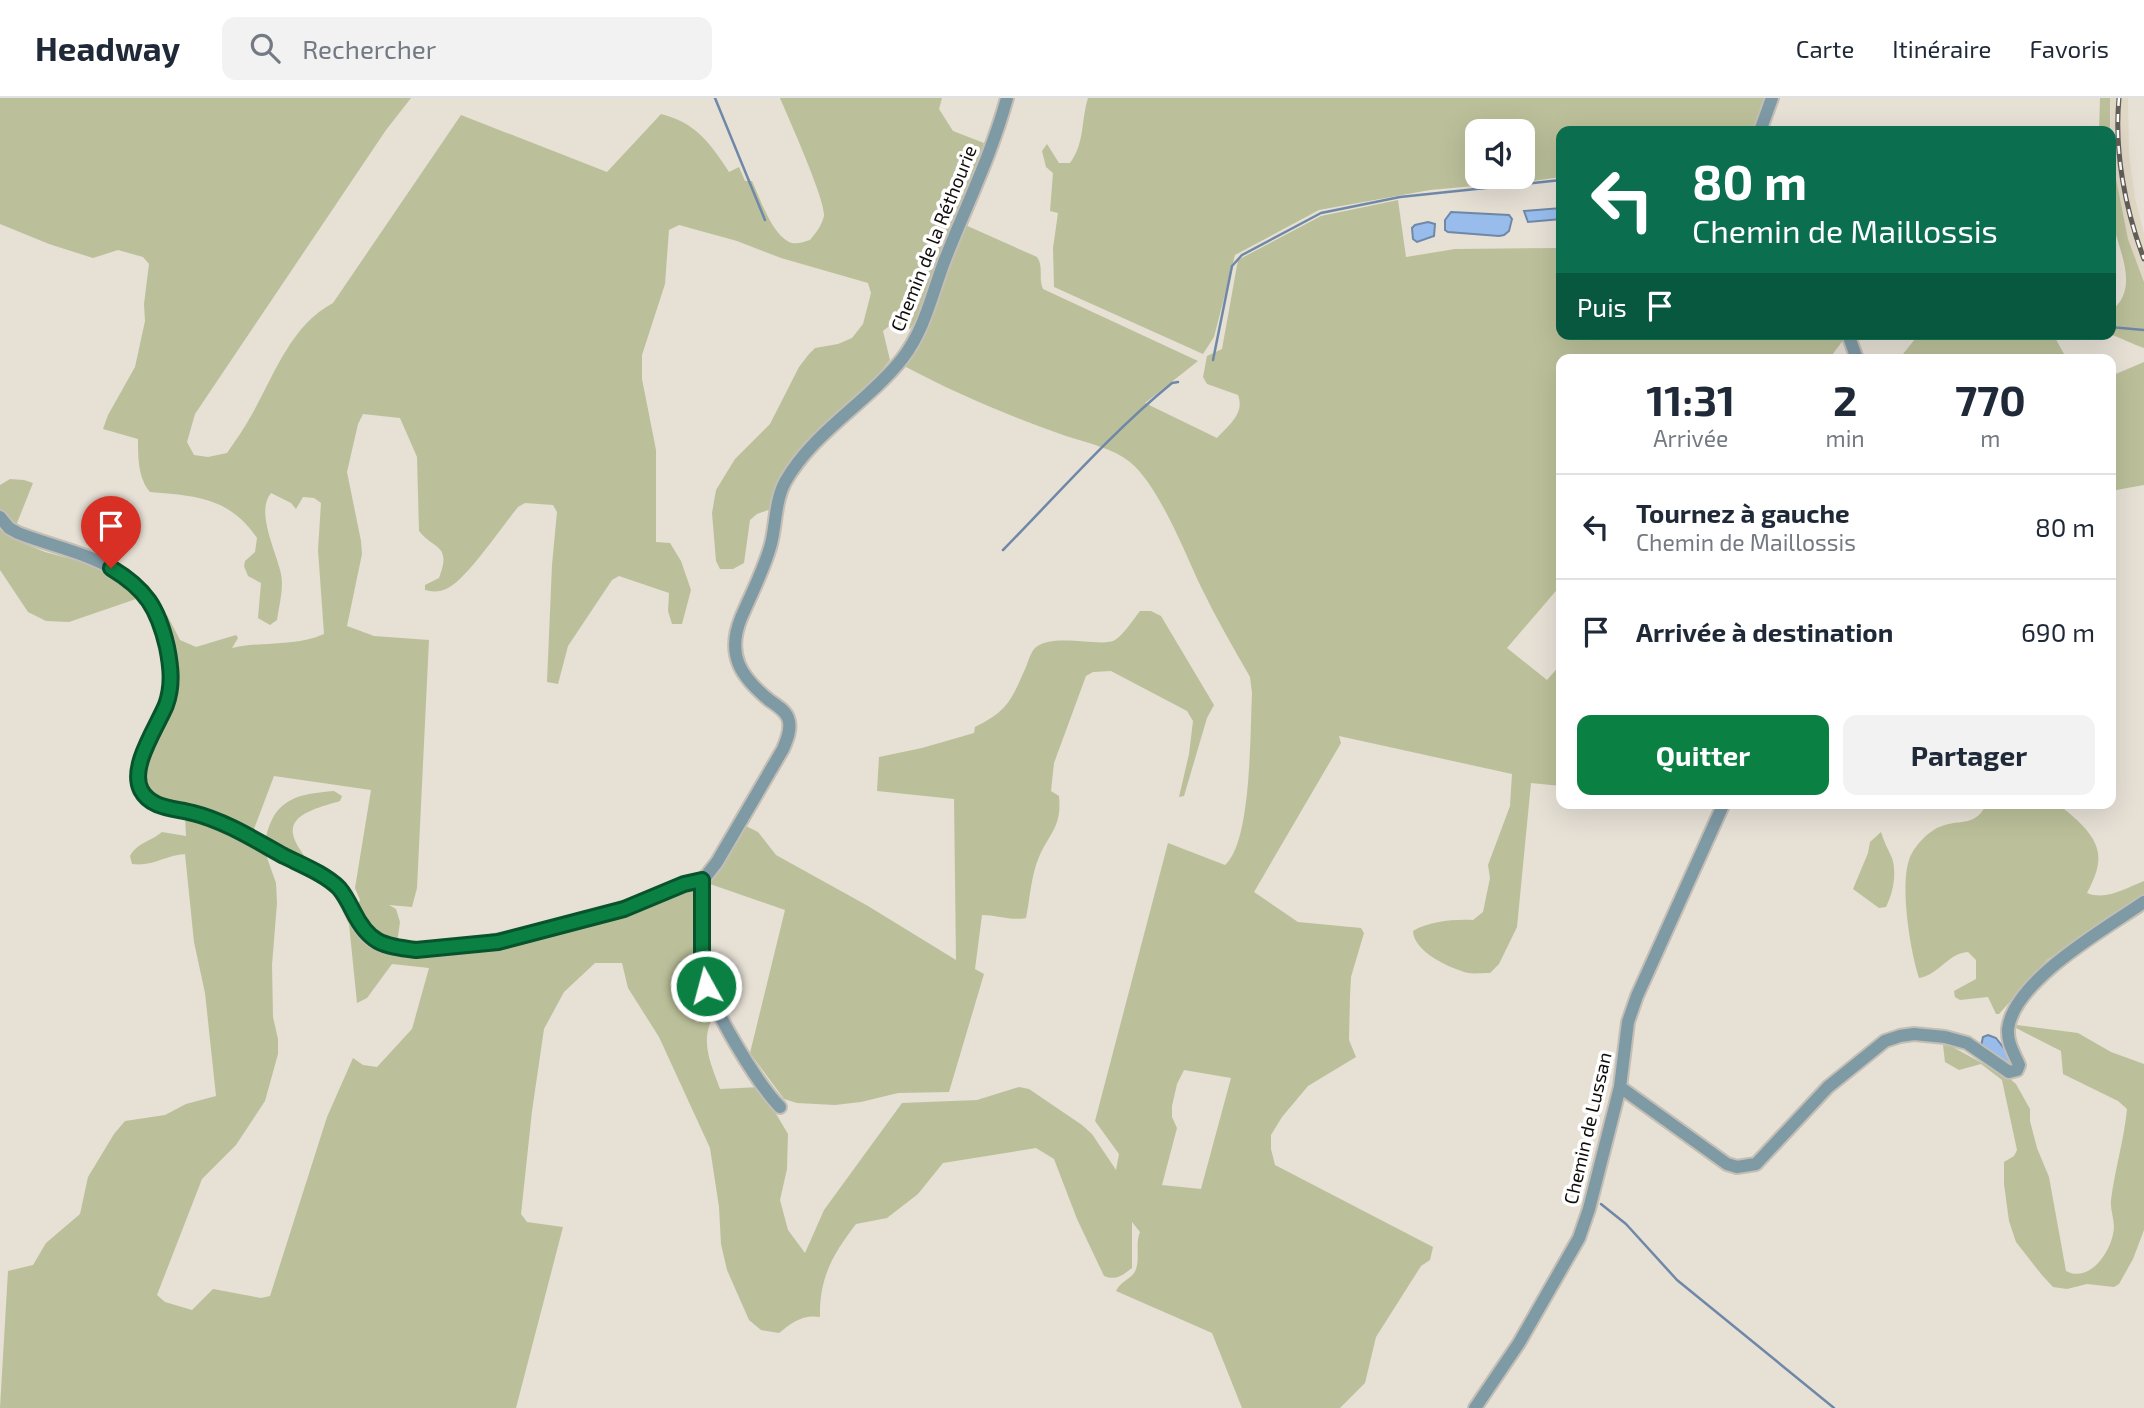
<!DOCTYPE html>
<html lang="fr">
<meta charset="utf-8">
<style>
:root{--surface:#fff;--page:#f2f2f3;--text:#1f2937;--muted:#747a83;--line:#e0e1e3;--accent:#0b8043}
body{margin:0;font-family:"Exo 2",sans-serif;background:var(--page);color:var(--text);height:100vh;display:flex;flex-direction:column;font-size:26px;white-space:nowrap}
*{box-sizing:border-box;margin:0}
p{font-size:23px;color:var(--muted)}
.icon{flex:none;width:38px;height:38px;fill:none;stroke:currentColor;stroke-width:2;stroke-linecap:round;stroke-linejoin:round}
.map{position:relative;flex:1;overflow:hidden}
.details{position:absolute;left:1556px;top:256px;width:560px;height:455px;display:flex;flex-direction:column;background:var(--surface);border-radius:14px;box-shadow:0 7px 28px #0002}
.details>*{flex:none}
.banner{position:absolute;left:1556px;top:28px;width:560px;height:214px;border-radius:14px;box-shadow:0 7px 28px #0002;background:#0b6e4f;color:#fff;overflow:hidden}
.tools{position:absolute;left:1465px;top:21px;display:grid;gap:14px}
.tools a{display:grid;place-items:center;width:70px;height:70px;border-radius:14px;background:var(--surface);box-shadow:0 7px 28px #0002;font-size:35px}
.pin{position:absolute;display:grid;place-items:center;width:60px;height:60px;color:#fff;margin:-72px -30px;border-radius:50% 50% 50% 0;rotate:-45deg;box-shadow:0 0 7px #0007}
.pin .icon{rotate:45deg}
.me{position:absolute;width:77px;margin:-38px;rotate:353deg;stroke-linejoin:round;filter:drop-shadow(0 0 5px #0008)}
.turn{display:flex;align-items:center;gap:24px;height:147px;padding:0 21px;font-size:32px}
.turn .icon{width:91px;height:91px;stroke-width:2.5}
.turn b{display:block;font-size:49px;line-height:60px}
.then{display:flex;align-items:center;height:66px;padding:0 21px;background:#0003;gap:14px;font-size:26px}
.eta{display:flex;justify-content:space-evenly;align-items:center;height:119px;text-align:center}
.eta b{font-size:42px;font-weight:700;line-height:49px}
.action{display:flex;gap:14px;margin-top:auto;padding:14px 21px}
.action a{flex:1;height:80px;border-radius:14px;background:var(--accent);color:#fff;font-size:28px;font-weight:700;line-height:80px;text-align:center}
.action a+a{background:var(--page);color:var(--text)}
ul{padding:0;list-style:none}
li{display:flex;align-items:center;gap:21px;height:105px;padding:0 21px;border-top:2px solid var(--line)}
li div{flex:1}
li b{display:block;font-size:26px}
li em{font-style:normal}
header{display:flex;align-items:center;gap:42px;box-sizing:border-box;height:98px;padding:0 35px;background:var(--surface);border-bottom:2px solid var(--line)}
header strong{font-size:33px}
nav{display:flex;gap:38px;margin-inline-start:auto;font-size:24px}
.search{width:490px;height:63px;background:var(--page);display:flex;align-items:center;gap:18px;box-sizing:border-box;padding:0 24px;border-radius:14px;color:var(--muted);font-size:26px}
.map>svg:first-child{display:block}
.built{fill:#e1d7c5}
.green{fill:#bbc09a;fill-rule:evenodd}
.water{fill:#98bdec;stroke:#6f88a8;stroke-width:2}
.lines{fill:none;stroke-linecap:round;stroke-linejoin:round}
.stream{stroke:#6f88a8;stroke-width:2.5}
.minor-casing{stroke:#c4beb5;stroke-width:16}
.minor{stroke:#7e9aa5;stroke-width:12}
.rail-casing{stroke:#625e58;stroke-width:5}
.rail{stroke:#fff;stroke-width:2.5;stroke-dasharray:8;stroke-linecap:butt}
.route-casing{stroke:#07532c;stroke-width:18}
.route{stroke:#0b8043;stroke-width:12}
.labels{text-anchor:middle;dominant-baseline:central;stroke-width:7;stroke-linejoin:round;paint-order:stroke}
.street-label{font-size:19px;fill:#0f0d0a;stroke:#fff}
</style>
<header>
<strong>Headway</strong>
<div class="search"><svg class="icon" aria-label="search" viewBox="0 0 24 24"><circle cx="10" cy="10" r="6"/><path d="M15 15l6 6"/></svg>Rechercher</div>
<nav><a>Carte</a><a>Itinéraire</a><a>Favoris</a></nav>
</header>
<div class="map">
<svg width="2144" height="1310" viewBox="0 0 2144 1310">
<rect width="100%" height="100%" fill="#e6e0d5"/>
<path class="built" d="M 2110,0 L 2128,0 L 2129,56 L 2135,100 L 2144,136 L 2144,184 L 2128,141 L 2119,103 L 2111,56 Z"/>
<path class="green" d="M 0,0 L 411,0 L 386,32 L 195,316 L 187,344 L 194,357 L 208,359 L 227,355 C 235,343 244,331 251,318 C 274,278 290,228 333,205 L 461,17 L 607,74 L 661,16 C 695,24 711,46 729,74 L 739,69 L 745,83 L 752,83 C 760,100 771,135 789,144 C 795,147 804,144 810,142 C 816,135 822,127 824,118 C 826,103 788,19 780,0 L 942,0 L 939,11 L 953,33 L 984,45 L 973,80 L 920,217 L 910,231 L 893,225 L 883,233 L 890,262 L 876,279 L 805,349 L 771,411 L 757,416 L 750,422 L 744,465 L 733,471 L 720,471 L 716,463 L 712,415 L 716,392 L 735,361 L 770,326 L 799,269 L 809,256 L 815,250 L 838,246 L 852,240 L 863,226 L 871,195 L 868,185 L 781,160 L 737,143 L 679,127 L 669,132 L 665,186 L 642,257 L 642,281 L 656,352 L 656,444 L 670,445 L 681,463 L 691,492 L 682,526 L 672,526 L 668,513 L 669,495 L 619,478 L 612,482 L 568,548 L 558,586 L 547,584 L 552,467 L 557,414 L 553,407 L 525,405 L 518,409 C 504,426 464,485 446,491 C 440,494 432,494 425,492 L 425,487 L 439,480 C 452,446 434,452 419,433 L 417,359 L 400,320 L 363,316 L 358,326 L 347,374 L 361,443 L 362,456 L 347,528 L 374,538 L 429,542 L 417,790 L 412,809 L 389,807 L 396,811 L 400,824 L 396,852 L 417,856 L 479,853 L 620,816 L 689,790 L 699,791 L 697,874 L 714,918 C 699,942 711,966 720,991 L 760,989 L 788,1036 L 787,1071 L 780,1102 L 788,1132 L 805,1155 L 824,1112 L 902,1005 L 977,1002 L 1019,989 L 1029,991 L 1082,1027 L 1092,1036 L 1116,1072 L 1119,1056 L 1095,1023 L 1168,745 L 1225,767 C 1252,744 1250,632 1252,595 L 1250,579 C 1233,549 1216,520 1201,489 C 1185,455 1159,388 1130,364 C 1113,350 1087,345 1066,338 C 1011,319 955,295 904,268 L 963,126 L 1037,159 C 1044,169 1038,180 1043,191 L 1198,263 L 1145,305 L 1217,340 C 1229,327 1245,315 1238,297 L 1207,286 L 1203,279 L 1207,258 L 1222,251 L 1238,162 L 1321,118 L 1398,102 L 1406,159 L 1455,151 L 1561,150 L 1561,236 L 1847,237 L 1829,261 L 1561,261 L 1561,487 L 1507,550 L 1547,582 L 1561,566 L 1561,688 L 1531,685 L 1517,829 L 1499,866 L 1490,875 C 1483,875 1474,876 1468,875 C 1449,870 1414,854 1413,833 C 1429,823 1455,821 1473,822 L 1483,814 L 1490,780 L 1488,767 L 1510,708 L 1512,676 L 1339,638 L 1341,645 L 1254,794 L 1298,824 L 1361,830 L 1364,835 L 1351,879 L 1350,898 L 1349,942 L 1356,959 L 1308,988 L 1282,1019 L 1271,1037 L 1271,1051 L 1275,1067 L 1433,1149 L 1430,1162 L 1421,1168 L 1376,1239 L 1365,1285 L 1340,1310 L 1242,1310 L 1212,1235 L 1116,1193 C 1120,1183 1133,1181 1136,1171 C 1140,1159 1135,1146 1140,1134 L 1132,1124 L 1132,1170 C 1123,1177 1116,1183 1104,1178 L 1077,1121 L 1054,1061 L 1036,1050 L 943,1065 L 918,1096 L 887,1120 L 856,1126 C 833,1156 819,1180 820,1219 C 803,1216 791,1225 779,1235 L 761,1232 L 749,1222 L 727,1172 L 721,1146 L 719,1109 L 710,1050 L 659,939 L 628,890 L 622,865 L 595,865 L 564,894 L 544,931 L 532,1013 L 521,1116 L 527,1124 L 563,1129 L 516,1310 L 0,1310 L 8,1173 L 33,1167 L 46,1145 L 80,1116 L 88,1079 L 114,1036 L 125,1023 L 165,1017 L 186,1006 L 216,998 L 205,895 L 194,844 L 185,756 C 166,757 152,769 132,766 L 130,758 C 138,744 150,744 162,734 L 186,738 L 185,717 L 202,721 L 265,754 L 276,785 L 277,805 L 272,867 L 273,919 L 278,941 L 278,956 L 265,1003 L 236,1047 L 202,1081 L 157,1197 L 165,1204 L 192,1212 L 213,1191 L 261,1200 L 270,1198 L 327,1019 L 353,960 L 363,967 L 377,969 L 412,931 L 429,870 L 392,866 L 367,900 L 357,905 L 349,826 L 360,802 L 355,790 L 371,692 L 274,678 L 254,731 L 219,716 L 152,699 L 142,684 L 144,664 L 171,606 L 175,602 L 177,571 L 166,526 L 167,517 L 180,542 L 196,549 L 236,537 L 238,540 L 232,550 C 262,543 296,549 324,536 L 318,452 L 321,405 L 314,400 L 303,399 L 296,411 L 291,405 L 271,395 C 255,414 277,455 281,476 C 284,490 279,508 277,522 L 270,527 L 258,520 L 261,485 L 248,478 L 244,468 L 245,463 L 255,454 L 257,440 C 229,399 196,398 150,394 C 138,380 138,359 138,341 L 103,331 L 108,317 L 135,269 L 145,223 L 144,206 L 149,166 L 143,159 L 118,152 L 93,160 L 49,146 L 0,126 ZM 1184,972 L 1231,980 L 1201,1091 L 1162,1087 L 1177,1030 L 1172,1019 L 1172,1008 L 1177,986 Z
M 1088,0 L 1766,0 L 1754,33 L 1561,33 L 1561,79 L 1532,83 L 1531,76 L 1523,77 L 1522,33 L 1477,33 L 1477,79 L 1519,79 L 1519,84 L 1430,92 L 1319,112 L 1235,157 L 1214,239 L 1203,256 L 1054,189 L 1053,150 L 1058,115 L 1050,113 L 1053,75 L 1046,69 L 1042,53 L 1047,46 L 1059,65 L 1070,65 C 1085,45 1081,22 1088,0 Z
M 2100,0 L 2110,0 L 2110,33 L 2099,33 Z
M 2111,39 L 2111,56 L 2128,141 L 2144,184 L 2144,250 C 2131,246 2121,239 2108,236 L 2110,236 L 2111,213 C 2144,188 2113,144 2110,110 C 2109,87 2110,63 2111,39 Z
M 1919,236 L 2053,236 L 2064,256 L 2053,261 L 1899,261 Z
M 2144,264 L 2144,387 L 2111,393 L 2111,278 Z
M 10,381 L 24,382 L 33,385 L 11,440 L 45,454 L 97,468 L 121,483 L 139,500 L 69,524 L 46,523 L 28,514 L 0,472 L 0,387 Z
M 1140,513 L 1151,513 L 1161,518 L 1214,607 L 1207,620 L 1184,698 L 1179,699 L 1189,656 L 1193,623 L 1187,613 L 1111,573 L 1093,574 L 1086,578 L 1054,665 L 1051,693 L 1059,698 C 1062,729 1050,734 1039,759 C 1031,777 1030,801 1026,820 C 1011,823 997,817 982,817 L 975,871 L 984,876 L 949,994 L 898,995 L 861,1004 L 835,1007 L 797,1005 L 784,1001 L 750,955 L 785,812 L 710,786 L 744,727 L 758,734 L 776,757 L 868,808 L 956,862 L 954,701 L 877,693 L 879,659 L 922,650 L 974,635 L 975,629 C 1009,612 1011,602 1026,569 C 1028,563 1031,554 1035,550 C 1053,534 1102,550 1115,542 C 1124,536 1133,522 1140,513 Z
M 334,693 L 342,698 L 340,703 C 326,708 289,714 293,736 C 294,744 302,754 306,761 L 266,739 C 275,699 300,696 334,693 Z
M 1987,705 C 2003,705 2041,702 2054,706 C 2062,708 2070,716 2077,722 C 2103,747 2104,763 2087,795 C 2106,803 2126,790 2144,783 L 2144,796 L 2047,862 L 1999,916 L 1996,916 L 1988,899 L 1960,902 L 1955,899 L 1954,893 L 1976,881 L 1976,862 L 1968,854 C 1948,855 1939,877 1919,880 C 1910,852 1900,789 1909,762 C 1913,749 1929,732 1942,728 C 1962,721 1976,729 1987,705 Z
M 1881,734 C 1884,744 1888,751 1892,760 C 1897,776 1893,795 1886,809 L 1879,810 L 1853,791 L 1868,755 L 1870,744 Z
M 2017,927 L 2078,935 L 2111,954 L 2144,966 L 2144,1132 L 2133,1161 L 2119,1186 L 2114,1189 L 2087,1186 L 2067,1191 L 2053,1189 L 2041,1176 L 2016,1144 L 2009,1123 L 2004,1086 L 2004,1064 L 2014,1058 L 2017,1052 L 2002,982 L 1981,966 L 1959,972 L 1945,964 L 1943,947 L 1951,948 L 2009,980 L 2016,986 L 2030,1011 L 2030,1023 L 2037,1050 L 2049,1079 L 2066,1173 C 2091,1186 2113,1151 2114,1129 C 2114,1120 2110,1111 2111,1102 C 2115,1071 2124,1042 2127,1011 L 2118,1003 L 2063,976 L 2061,953 L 2016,930 Z"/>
<path class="water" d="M 1561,110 L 1561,121 L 1528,124 L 1524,113 Z
M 1451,114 L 1509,117 L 1512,121 L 1509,133 L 1504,137 L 1499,138 L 1448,134 L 1445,132 L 1445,122 Z
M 1428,124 L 1435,126 L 1434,138 L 1417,144 L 1413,141 L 1412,130 L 1415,127 Z
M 1988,937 L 1996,940 L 2013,962 L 2013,966 L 2011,969 L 1981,948 L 1983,939 Z"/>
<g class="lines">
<path class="stream" d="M 715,0 L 765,122
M 2110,229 L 2144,232
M 1213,262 L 1232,168 L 1242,157 L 1321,115 L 1400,99 L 1561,82
M 1003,452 C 1059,395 1111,335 1172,285 L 1178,284
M 1601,1106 L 1626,1126 L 1677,1182 L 1834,1310"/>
<defs>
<path id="minor" d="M 1760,33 L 1772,0
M 1848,236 L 1857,261
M 0,419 L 9,430 L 18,435 C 54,449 94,456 126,479 C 162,505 179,560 167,603 C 160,628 124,671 144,696 C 156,711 176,710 192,715 C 212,720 228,729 246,738 C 274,752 303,766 330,783 C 351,798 352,830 374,843 C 416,867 524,837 570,825 C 588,820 608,816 627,810 C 652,801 676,788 703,782
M 703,782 L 717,764 L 783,651 C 787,642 792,630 788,620 C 785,612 776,607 769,602 C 741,579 726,557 741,520 C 751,496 764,472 771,446 C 776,426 775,403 785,384 C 813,334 867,305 902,261 C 926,230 932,194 946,159 C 967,106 992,55 1007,0
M 703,782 C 702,812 698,845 703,874 C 709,907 757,985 780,1009
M 1620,989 L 1727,1066 L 1737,1069 L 1756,1066 L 1828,989 L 1885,943 L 1900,938 L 1914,936 L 1945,939 L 1967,945 L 2009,974 L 2017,972 L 2019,967 C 2014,955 2007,945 2008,931 C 2014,882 2105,831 2144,804
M 1475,1310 L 1519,1245 L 1579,1140 L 1589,1111 L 1620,989 L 1628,924 L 1637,898 L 1724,705"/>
</defs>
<use href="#minor" class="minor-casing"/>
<use href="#minor" class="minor"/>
<defs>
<path id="rail" d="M 2119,0 C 2114,53 2125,111 2144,161"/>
</defs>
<use href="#rail" class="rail-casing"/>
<use href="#rail" class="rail"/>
</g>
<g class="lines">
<defs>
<path id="route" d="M 111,470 C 146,491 158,510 167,549 C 171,569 173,588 166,607 C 157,629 129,669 141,692 C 151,711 175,710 193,715 C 225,723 255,742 284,758 C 302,767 325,776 339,790 C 345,797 349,805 353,813 C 369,845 382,848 416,852 L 498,844 L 624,811 L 684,786 L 702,782 L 702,871 L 706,888"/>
</defs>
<use href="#route" class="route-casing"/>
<use href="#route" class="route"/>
</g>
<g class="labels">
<g class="street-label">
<text transform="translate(933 140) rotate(-68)">Chemin de la Réthourie</text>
<text transform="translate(1587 1030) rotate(-77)">Chemin de Lussan</text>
</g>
</g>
</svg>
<div class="tools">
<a><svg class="icon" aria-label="sound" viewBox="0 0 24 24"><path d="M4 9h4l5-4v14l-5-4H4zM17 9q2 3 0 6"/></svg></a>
</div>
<div class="pin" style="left:111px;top:470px;background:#d93025"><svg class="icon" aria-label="arrive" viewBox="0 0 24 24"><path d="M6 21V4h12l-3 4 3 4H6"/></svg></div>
<svg class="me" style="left:706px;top:888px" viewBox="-20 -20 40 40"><circle r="17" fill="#0b8043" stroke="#fff" stroke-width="3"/><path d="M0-11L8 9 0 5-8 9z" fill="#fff"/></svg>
<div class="banner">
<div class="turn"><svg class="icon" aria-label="left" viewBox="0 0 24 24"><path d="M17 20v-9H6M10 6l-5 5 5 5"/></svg><div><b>80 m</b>Chemin de Maillossis</div></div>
<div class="then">Puis<svg class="icon" aria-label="arrive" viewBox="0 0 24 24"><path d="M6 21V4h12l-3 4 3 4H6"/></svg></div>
</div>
<section class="details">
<div class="eta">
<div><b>11:31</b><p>Arrivée</p></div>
<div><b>2</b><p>min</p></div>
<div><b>770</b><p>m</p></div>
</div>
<ul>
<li><svg class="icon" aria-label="left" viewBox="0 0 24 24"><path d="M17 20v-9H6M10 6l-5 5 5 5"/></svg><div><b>Tournez à gauche</b><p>Chemin de Maillossis</p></div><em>80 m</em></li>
<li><svg class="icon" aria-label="arrive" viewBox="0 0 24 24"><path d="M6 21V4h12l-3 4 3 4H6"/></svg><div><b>Arrivée à destination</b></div><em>690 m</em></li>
</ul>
<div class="action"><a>Quitter</a><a>Partager</a></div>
</section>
</div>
